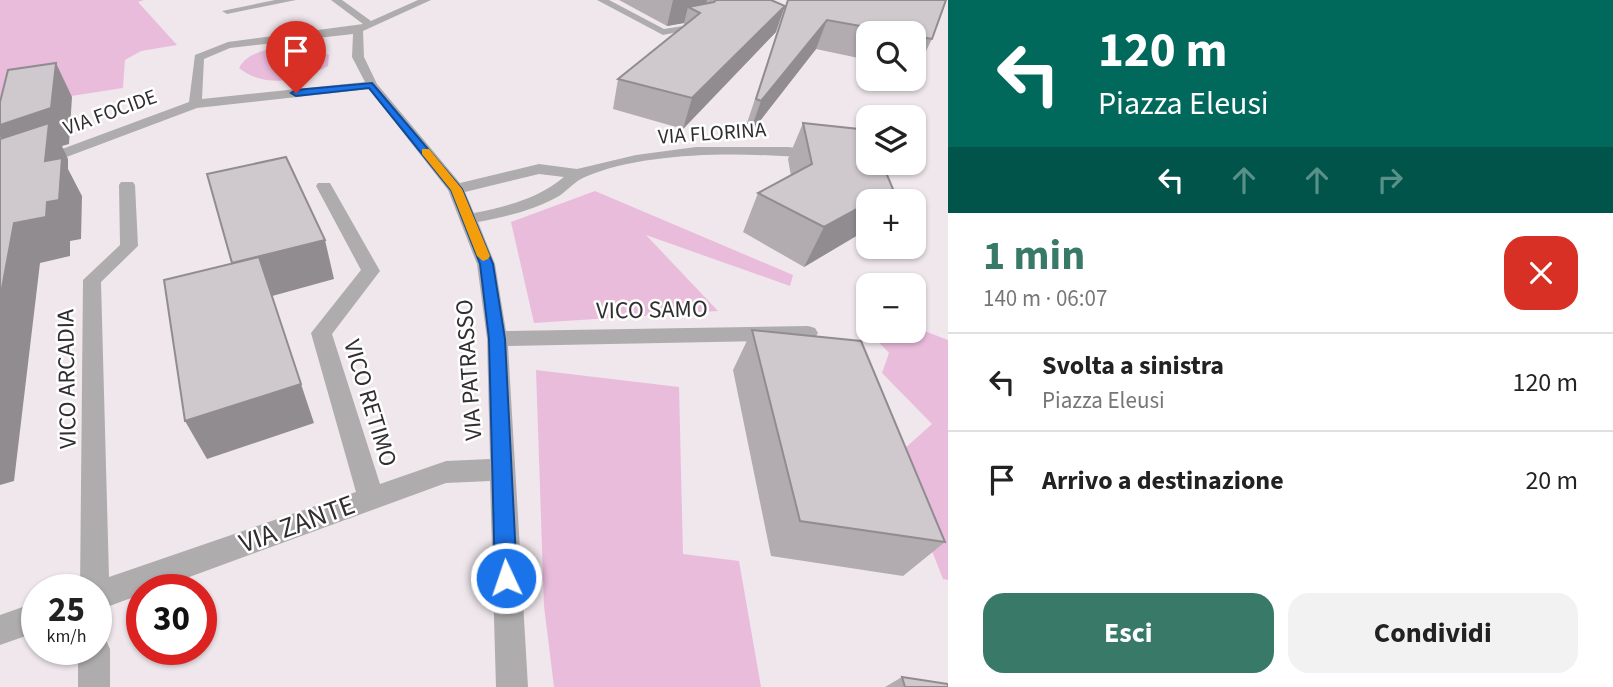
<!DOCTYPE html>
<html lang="it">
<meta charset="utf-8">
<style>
:root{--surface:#fff;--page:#f2f2f2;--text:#222;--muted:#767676;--line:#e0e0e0;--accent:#387968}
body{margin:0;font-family:"Source Sans 3",sans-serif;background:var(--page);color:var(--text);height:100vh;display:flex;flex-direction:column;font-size:26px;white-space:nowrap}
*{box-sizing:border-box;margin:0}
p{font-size:23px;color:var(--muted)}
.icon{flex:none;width:38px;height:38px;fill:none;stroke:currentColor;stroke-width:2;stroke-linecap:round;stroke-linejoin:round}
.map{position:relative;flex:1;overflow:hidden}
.sheet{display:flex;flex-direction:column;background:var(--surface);width:665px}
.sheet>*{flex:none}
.banner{background:#00695c;color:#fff;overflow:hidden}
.tools{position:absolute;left:856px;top:21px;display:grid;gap:14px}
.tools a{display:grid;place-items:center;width:70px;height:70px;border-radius:14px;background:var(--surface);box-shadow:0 2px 5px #0004;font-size:35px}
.speed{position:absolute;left:21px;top:574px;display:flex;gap:14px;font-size:35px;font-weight:700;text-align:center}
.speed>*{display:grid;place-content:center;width:91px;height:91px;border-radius:50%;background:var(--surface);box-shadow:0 2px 5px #0004;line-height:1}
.speed small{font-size:18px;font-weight:400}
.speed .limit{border:10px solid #d22;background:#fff;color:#111}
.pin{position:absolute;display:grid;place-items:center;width:60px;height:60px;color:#fff;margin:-72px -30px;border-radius:50% 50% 50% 0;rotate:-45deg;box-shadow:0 0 7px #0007}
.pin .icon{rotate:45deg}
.me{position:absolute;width:77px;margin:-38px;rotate:357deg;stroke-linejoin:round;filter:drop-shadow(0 0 5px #0008)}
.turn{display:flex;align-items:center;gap:24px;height:147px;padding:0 35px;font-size:32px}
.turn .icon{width:91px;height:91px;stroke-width:2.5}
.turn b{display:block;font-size:49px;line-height:60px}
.lanes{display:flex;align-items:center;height:66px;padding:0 35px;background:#0003;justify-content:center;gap:35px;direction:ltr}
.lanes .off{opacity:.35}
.round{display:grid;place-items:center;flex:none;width:74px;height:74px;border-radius:21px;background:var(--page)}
.summary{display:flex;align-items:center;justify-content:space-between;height:119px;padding:0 35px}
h1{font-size:42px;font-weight:700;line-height:52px;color:var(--accent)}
.action{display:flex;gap:14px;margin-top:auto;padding:14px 35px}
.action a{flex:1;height:80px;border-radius:21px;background:var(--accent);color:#fff;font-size:28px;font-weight:700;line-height:80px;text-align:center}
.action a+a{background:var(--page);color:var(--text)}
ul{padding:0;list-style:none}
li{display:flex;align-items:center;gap:21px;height:98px;padding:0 35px;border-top:2px solid var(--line)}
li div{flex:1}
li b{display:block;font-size:26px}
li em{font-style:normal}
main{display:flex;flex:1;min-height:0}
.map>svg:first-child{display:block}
.green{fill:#eabcdc}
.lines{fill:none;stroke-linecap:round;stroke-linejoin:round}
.minor{fill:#afacae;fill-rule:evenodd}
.wall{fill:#b2acb0}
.shaded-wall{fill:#918c90}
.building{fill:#cfc8cd;stroke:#918c90;stroke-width:2}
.route{fill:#1a73e8;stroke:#114b97;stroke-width:2}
.slow{fill:#f59e0b}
.labels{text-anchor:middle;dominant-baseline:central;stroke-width:5;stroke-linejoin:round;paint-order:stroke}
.far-street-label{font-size:21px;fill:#312e30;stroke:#fff}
.street-label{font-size:24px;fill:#312e30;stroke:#fff}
.near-street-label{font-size:28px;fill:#312e30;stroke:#fff}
</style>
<main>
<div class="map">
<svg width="948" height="687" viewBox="0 0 948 687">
<rect width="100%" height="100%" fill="#efe7ec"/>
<path class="green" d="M 0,0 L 144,0 L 138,2 L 177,45 L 141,51 L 125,60 L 123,88 L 0,107 Z
M 284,46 L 312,47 L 329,55 L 328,66 C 301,81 265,89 239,68 C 248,52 266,50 284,46 Z
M 595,191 L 793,275 L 790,286 L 646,235 L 718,311 L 534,323 L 511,222 Z
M 914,327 L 948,340 L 948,580 L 943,579 L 895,457 L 932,424 L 882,373 L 889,353 L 870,333 L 914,331 Z
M 536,370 L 679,387 L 683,554 L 739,561 L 761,687 L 554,687 L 544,606 Z"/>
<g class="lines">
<path class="minor" d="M 275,0 L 296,0 L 227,14 L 222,11 Z
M 331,0 L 342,0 L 371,21 L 418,0 L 431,0 L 363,31 L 364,57 L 377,84 L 460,183 L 539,164 L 577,169 L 636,155 L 696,147 L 788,147 L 818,151 L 825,155 L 818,159 C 751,152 647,150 585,177 C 575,181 568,190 559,196 C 534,210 506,217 478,222 L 495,264 L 506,331 L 808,326 L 815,328 L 818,333 L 815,338 L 808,340 L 508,346 L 528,687 L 496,687 L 490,481 L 446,483 L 154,590 L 142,590 L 142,594 L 96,611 L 96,590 L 80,590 L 83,280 L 120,245 L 119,185 L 121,182 L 133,182 L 135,185 L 138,246 L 101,282 L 109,577 L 356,492 L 311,333 L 361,270 L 316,186 L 318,183 L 330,183 L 380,271 L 332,334 L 380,484 L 446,461 L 490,459 L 487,339 L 477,264 L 448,190 L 369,89 L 197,108 L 0,182 L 0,172 L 189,102 L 195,55 L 228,42 L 363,24 ZM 353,34 L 352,57 L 365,82 L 202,99 L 204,59 L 230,48 ZM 539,174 L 564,177 C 539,198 506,207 474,213 L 465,192 Z
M 597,0 L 609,0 L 664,29 L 702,23 L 707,26 L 663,35 Z
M 37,602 L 37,632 L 0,645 L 0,615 Z
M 96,634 L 105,638 L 110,649 L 110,687 L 78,687 L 78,649 L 96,649 Z"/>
</g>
<path class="wall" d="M 619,0 L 771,0 L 776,32 L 683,129 L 613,109 L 618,79 L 684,26 L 684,23 L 667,26 Z
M 788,0 L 946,0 L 932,39 L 917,69 L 914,68 L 914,33 L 868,33 L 868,60 L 816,49 L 749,135 L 744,132 Z
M 803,123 L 893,189 L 886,201 L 868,201 L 868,229 L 804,267 L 743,232 L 758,193 L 791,176 L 788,159 Z
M 752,330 L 945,542 L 903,576 L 771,556 L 733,370 Z
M 902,677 L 948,687 L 885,687 Z"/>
<path class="shaded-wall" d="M 673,0 L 707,0 L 702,20 L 700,13 L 688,7 L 684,23 L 667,26 Z
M 785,6 L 776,32 L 683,129 L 692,98 Z
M 827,20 L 816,49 L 749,135 L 761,101 Z
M 56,63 L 72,97 L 69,144 L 62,146 L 68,159 L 68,169 L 82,196 L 81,239 L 70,241 L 70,256 L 40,263 L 14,481 L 0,485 L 0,299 L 14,223 L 16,163 L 0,137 L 0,125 Z
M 893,189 L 886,201 L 871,201 Z
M 868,203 L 868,229 L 804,267 L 824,227 Z
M 325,240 L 334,279 L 247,303 L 232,263 Z
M 301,384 L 314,423 L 207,459 L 185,421 Z"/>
<path class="building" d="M 716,0 L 771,0 L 785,6 L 692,98 L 618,79 L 700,13 L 688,7 L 714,2 Z
M 788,0 L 946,0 L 932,39 L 914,36 L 914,33 L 900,33 L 827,20 L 761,101 L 756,99 Z
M 56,63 L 51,108 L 0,125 L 0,102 L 8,70 Z
M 49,123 L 45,161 L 62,158 L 59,200 L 47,202 L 46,217 L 14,223 L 0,299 L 0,139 Z
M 803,123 L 868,130 L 868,163 L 882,163 L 893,189 L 871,201 L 868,201 L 868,203 L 824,227 L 758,193 L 812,164 Z
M 286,157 L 325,240 L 232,263 L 207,174 Z
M 259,257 L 301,384 L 185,421 L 164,280 Z
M 752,330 L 861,341 L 945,542 L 800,521 Z
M 902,677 L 948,684 L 948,687 L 905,687 Z"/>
<path class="route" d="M 372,83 L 462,189 L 493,264 L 505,339 L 517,578 L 514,586 L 506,589 L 499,586 L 495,578 L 489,339 L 480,264 L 451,190 L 369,88 L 296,96 L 291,93 L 296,90 Z"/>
<path class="slow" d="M 422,149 L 429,149 L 462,189 L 490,256 L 488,259 L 483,261 L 477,256 L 451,190 L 422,154 Z"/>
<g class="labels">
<g class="far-street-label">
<text transform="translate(110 112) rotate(-20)">VIA FOCIDE</text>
<text transform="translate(712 133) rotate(-4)">VIA FLORINA</text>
</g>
<g class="street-label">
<text transform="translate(652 310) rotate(-1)">VICO SAMO</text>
<text transform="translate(469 370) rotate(-94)">VIA PATRASSO</text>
<text transform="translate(67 379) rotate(-91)">VICO ARCADIA</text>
<text transform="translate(370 403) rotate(73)">VICO RETIMO</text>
</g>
<g class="near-street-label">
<text transform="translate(297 524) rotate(-20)">VIA ZANTE</text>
</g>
</g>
</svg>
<div class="tools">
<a><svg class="icon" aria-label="search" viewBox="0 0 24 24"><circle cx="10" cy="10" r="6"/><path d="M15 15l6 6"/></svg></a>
<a><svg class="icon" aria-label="layers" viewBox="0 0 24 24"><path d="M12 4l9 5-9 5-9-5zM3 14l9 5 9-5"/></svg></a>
<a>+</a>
<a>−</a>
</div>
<div class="speed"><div>25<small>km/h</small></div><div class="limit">30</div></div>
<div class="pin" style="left:296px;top:93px;background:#d93025"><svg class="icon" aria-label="arrive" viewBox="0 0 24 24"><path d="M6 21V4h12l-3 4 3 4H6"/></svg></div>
<svg class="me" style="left:506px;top:578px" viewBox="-20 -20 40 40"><circle r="17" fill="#1a73e8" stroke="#fff" stroke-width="3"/><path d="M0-11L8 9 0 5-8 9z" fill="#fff"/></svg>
</div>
<section class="sheet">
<div class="banner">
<div class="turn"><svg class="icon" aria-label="left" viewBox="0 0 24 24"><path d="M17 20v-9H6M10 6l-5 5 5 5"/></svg><div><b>120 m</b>Piazza Eleusi</div></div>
<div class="lanes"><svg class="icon" aria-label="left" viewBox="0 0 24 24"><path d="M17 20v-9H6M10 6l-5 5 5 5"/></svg><svg class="icon off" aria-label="ahead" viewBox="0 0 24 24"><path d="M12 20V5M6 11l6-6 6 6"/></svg><svg class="icon off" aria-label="ahead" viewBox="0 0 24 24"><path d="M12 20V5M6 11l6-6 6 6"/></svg><svg class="icon off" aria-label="right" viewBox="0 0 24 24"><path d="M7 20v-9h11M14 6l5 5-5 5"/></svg></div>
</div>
<div class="summary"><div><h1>1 min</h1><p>140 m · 06:07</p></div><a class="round" style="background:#d93025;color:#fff"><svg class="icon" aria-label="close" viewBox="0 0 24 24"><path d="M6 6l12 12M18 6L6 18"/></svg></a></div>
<ul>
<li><svg class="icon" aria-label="left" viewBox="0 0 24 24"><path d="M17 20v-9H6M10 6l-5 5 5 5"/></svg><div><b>Svolta a sinistra</b><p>Piazza Eleusi</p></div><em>120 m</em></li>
<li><svg class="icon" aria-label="arrive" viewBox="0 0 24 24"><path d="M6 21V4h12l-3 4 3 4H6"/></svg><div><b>Arrivo a destinazione</b></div><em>20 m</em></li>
</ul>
<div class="action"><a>Esci</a><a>Condividi</a></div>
</section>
</main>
